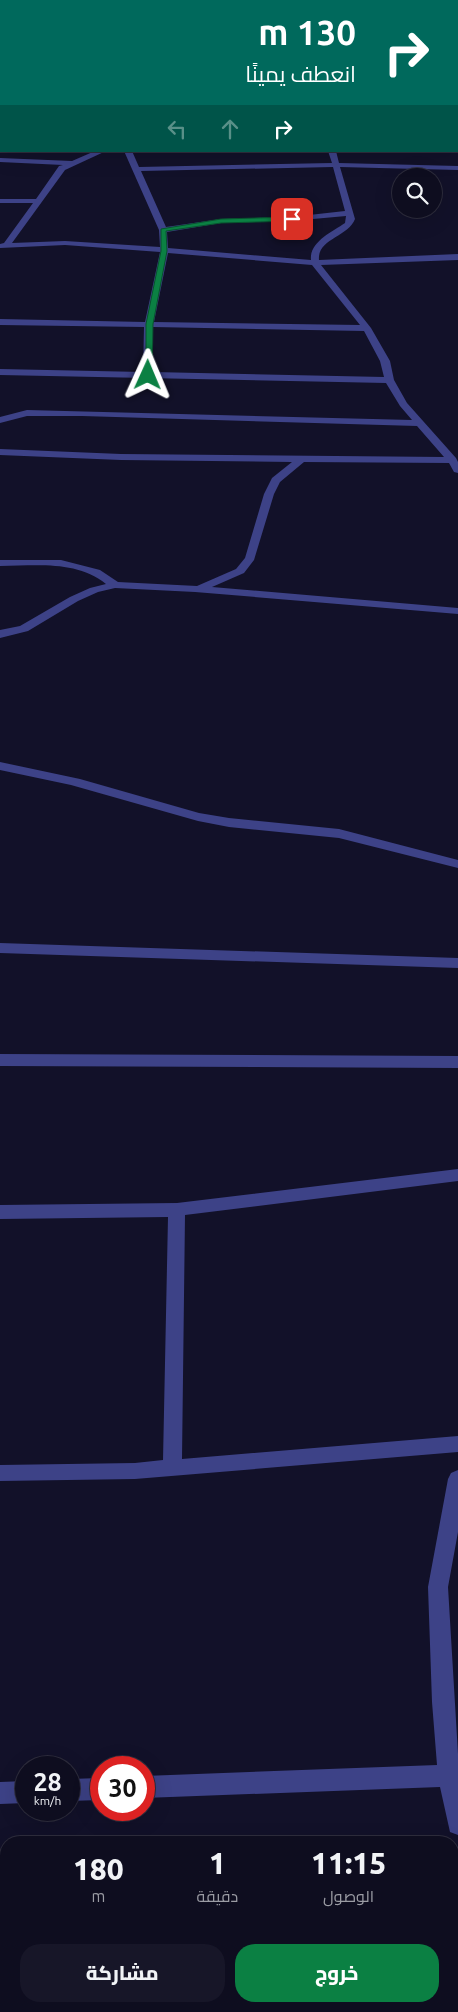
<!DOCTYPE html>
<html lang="ar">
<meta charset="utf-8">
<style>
:root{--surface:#0e0d1f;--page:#171628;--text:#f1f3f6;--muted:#9b9ca4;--line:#2e2d3d;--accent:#0b8043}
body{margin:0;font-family:Ubuntu,Cairo,sans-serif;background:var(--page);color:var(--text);direction:rtl;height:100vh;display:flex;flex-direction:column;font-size:19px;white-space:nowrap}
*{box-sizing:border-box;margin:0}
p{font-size:16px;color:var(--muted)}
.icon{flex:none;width:28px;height:28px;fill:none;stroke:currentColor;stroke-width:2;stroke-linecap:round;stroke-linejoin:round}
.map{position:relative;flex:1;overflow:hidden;direction:ltr}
.panel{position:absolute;left:0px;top:1836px;width:459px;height:176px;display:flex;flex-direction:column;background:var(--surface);border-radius:20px 20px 0 0;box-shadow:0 5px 20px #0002,0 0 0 1px var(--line);direction:rtl}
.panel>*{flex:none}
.hud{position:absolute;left:0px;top:0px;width:459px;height:152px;box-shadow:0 5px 20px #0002,0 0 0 1px var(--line);direction:rtl;background:#00695c;color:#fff;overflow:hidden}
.controls{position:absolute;left:392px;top:168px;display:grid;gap:10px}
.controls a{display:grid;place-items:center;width:50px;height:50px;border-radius:50%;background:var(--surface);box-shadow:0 5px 20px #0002,0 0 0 1px var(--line);font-size:25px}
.speed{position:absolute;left:15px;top:1756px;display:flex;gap:10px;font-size:25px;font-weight:700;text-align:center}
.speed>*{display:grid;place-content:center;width:65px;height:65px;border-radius:50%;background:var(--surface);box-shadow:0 5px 20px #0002,0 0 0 1px var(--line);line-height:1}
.speed small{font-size:12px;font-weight:400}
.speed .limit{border:8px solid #d22;background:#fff;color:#111}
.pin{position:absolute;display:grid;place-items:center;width:42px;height:42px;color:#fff;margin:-21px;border-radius:10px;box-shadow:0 2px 8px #0006}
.me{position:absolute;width:55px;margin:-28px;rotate:1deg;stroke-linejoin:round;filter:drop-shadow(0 0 4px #0008)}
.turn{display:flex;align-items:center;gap:18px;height:105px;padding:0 20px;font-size:22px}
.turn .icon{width:65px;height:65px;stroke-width:2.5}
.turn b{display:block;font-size:35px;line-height:42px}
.lanes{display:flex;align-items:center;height:48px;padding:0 20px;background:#0003;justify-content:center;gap:25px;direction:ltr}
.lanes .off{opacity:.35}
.eta{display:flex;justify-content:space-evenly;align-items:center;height:85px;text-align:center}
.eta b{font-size:30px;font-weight:800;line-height:35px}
.action{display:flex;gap:10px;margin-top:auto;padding:10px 20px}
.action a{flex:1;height:58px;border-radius:20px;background:var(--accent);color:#fff;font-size:20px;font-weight:800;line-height:58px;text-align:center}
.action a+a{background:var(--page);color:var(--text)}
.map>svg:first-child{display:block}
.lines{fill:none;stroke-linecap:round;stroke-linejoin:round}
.street{fill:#3d4287;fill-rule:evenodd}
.route{fill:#0b8043;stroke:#07532c}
</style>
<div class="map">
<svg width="458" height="2012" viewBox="0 0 458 2012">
<rect width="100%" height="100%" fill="#121129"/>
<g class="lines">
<path class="street" d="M 0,0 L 5,0 L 0,3 Z
M 336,0 L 342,0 L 342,1 L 336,1 Z
M 0,20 L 1,20 L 1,24 L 0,24 Z
M 0,79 L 1,79 L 1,83 L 0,83 Z
M 95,151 L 106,151 L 65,170 L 12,243 L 65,241 L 160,247 L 159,230 L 124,151 L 132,151 L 139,167 L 332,163 L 328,151 L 336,151 L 339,163 L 458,166 L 458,170 L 340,167 L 355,219 C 348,237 317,239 319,260 L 458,254 L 458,260 L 321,265 L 371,328 L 390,361 L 394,380 L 407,403 L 456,458 L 458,462 L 458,473 L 454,472 L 449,463 L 304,462 L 280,482 L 274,494 L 254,560 L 244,573 L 212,587 L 458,608 L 458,614 L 195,592 L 115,588 L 98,592 L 78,601 L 28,631 L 0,638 L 0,630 L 20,626 L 70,597 L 90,588 L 106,584 C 76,560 36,566 0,566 L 0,560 L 61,560 L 100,570 L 118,582 L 197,586 L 236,569 L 245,558 L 264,494 L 272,478 L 292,462 L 121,460 L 0,455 L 0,449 L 121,454 L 444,457 L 417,426 L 82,416 L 27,416 L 0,423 L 0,417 L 27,410 L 412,420 L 400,406 L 386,383 L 0,375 L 0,369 L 143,372 L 144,327 L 0,325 L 0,319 L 145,322 L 160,252 L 65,245 L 0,248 L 0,244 L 4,243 L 33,203 L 0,203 L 0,199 L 36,199 L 59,166 L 63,165 L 0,162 L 0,158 L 72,161 ZM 333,167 L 345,211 L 291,217 L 221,219 L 166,227 L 141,171 ZM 346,216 L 345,223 C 332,232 309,242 311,260 L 168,248 L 167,232 L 221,223 L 291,221 ZM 168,253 L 312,265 L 360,325 L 154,322 ZM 153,327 L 364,331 L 380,361 L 384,377 L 153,372 Z
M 0,762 L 80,779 L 199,813 L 229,818 L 339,829 L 458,860 L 458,868 L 339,838 L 229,827 L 198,821 L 71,785 L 0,770 Z
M 0,943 L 458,958 L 458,968 L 0,953 Z
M 0,1054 L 458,1056 L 458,1068 L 0,1066 Z
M 458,1169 L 458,1181 L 185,1215 L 182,1459 L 458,1436 L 458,1452 L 135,1479 L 0,1481 L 0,1465 L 135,1463 L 163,1460 L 168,1217 L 0,1219 L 0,1205 L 177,1203 Z
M 458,1470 L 458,1532 L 448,1587 L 458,1754 L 458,1835 L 450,1832 L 440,1787 L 144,1798 L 144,1776 L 437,1765 L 432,1702 L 428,1587 L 448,1479 L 451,1473 Z
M 101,1778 L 101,1800 L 69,1801 L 69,1779 Z
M 26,1781 L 26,1803 L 0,1804 L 0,1782 Z"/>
</g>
<path class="route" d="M 292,217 L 294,221 L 221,223 L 166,231 L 167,251 L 153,324 L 152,375 L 146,377 L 146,324 L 161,251 L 161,229 L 221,219 Z"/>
</svg>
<div class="controls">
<a><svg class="icon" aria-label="search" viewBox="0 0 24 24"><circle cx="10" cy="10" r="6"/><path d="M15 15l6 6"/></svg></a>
</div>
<div class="speed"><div>28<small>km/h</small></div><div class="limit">30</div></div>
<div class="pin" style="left:292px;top:219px;background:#d93025"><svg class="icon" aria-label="arrive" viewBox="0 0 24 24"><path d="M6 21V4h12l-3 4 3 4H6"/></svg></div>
<svg class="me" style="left:148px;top:375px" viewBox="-20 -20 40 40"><path d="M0-17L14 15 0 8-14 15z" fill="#0b8043" stroke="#fff" stroke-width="4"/></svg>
<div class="hud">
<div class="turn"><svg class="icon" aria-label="right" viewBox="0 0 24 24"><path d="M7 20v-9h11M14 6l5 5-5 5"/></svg><div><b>130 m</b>انعطف يمينًا</div></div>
<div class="lanes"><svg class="icon off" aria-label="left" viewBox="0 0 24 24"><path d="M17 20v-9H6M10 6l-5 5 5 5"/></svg><svg class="icon off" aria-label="ahead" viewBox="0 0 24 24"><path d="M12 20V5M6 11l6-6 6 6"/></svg><svg class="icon" aria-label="right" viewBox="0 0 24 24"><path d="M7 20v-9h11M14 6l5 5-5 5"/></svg></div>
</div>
<section class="panel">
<div class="eta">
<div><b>11:15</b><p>الوصول</p></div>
<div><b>1</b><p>دقيقة</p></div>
<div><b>180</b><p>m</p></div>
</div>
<div class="action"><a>خروج</a><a>مشاركة</a></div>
</section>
</div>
